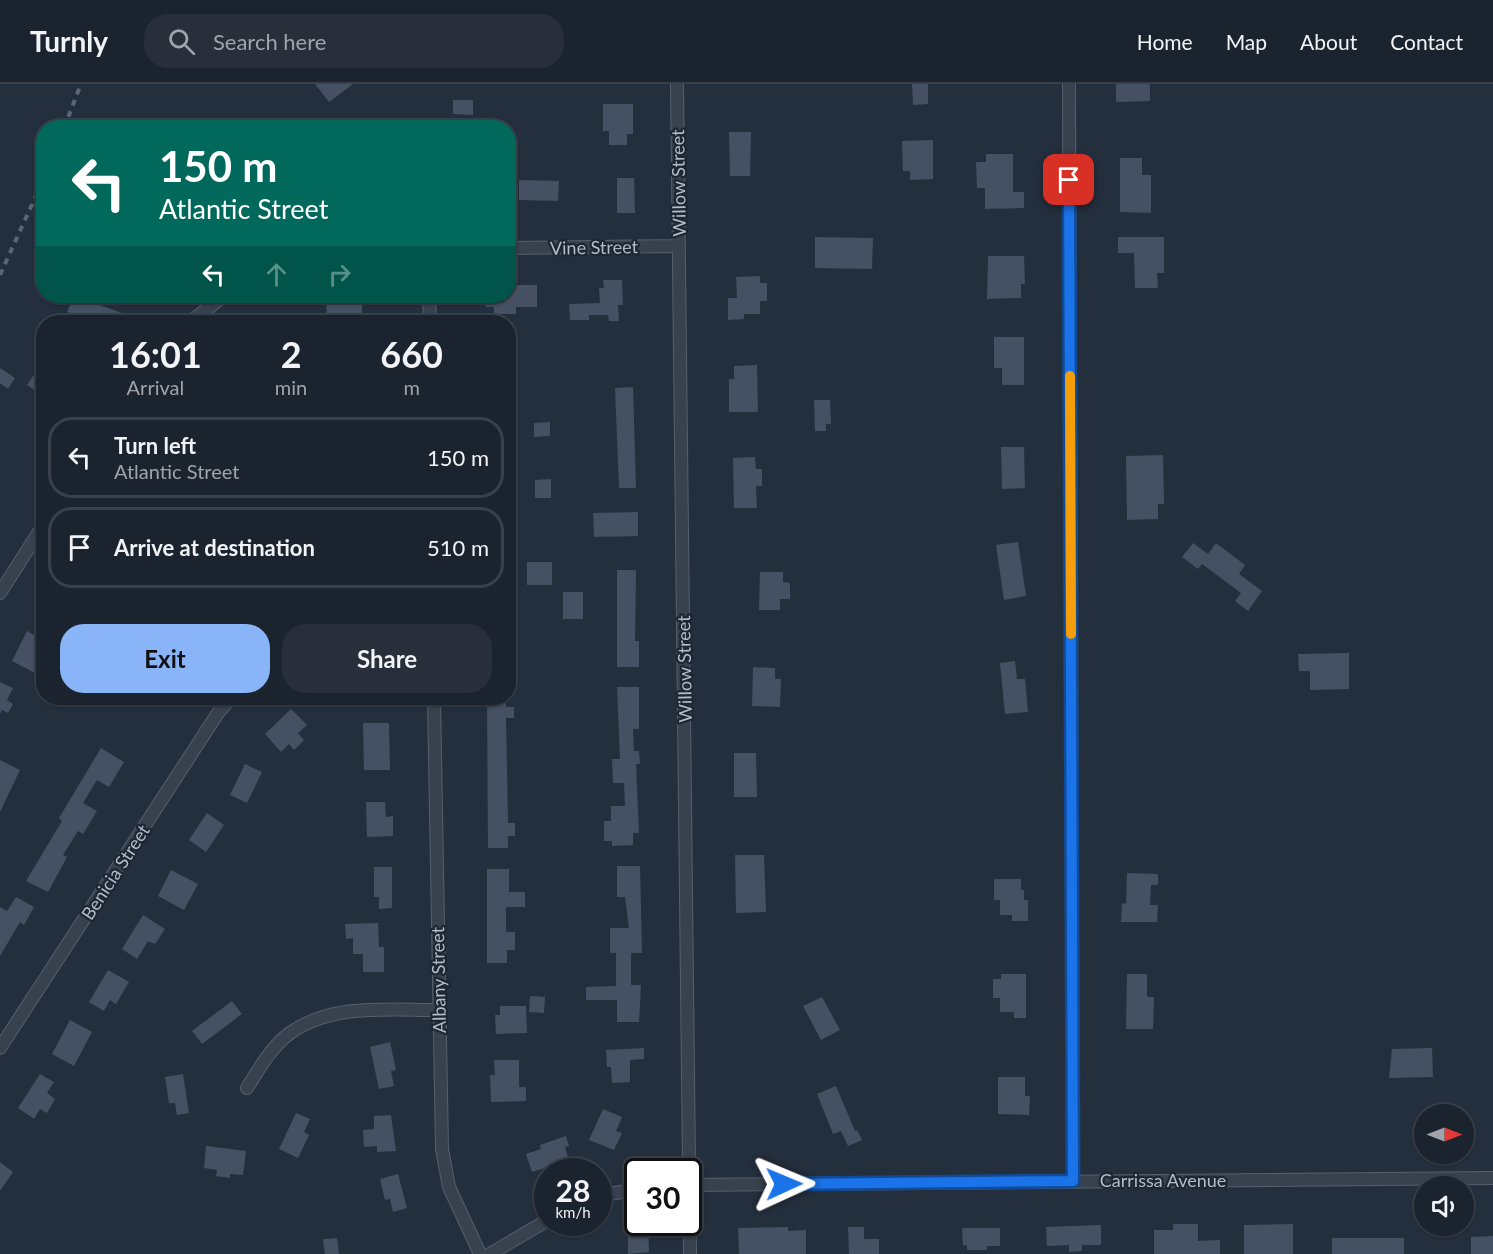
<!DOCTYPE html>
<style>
:root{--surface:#1b232e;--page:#282f3a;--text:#f1f3f6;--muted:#a0a4aa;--line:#39404a;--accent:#8ab4f8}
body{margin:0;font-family:Lato,sans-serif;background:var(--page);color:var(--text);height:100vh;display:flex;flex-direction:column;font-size:22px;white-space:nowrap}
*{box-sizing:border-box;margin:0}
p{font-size:20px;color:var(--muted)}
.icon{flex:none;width:33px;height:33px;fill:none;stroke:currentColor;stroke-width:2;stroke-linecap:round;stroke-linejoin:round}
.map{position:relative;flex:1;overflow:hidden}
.sheet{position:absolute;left:36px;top:231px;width:480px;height:390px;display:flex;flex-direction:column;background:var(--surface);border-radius:24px;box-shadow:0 2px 4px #0004,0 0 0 2px var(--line)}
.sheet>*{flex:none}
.guide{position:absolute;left:36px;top:36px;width:480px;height:183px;border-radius:24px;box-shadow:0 2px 4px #0004,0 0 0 2px var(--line);background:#00695c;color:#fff;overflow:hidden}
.needle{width:39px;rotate:90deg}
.fabs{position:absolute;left:1414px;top:1020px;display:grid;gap:12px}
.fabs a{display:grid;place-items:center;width:60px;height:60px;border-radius:50%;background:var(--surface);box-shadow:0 2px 4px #0004,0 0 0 2px var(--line);font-size:30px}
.speed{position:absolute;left:534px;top:1074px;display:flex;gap:12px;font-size:30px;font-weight:700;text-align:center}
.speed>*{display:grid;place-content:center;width:78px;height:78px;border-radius:50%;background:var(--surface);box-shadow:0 2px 4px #0004,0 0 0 2px var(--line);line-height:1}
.speed small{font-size:15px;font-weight:400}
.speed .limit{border:3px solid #111;border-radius:9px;background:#fff;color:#111}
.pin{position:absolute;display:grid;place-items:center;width:51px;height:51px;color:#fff;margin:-26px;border-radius:12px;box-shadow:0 3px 9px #0006}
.me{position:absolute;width:66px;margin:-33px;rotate:89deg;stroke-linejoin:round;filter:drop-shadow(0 0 4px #0008)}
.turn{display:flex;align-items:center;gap:21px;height:126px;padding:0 24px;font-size:27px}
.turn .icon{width:78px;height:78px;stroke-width:2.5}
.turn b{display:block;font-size:42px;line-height:51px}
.lanes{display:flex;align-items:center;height:57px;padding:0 24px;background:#0003;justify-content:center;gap:30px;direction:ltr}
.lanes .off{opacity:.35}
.eta{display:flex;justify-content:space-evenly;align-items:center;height:102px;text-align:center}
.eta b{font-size:36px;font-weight:700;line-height:42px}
.cta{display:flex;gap:12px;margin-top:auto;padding:12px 24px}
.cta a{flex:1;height:69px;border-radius:24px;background:var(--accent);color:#111;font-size:24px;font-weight:700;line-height:69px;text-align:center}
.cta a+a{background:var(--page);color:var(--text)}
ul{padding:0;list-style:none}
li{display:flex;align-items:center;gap:18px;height:81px;margin:0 12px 9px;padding:0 12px;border:3px solid var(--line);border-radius:24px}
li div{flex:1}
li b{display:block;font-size:22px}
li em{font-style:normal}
header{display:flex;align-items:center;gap:36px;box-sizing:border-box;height:84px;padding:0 30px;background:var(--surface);border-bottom:2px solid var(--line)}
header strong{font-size:28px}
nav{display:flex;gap:33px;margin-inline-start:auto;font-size:21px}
.search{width:420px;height:54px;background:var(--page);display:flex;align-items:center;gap:15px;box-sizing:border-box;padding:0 21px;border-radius:24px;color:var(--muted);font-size:22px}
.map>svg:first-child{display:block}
.building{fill:#455162}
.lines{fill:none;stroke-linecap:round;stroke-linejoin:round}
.minor-casing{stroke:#565f6c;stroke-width:14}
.minor{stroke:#38414e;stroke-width:12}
.rail{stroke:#5a6575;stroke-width:4;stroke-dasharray:6 6;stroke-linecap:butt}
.route-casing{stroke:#114b97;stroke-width:15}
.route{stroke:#1a73e8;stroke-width:10}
.slow{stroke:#f59e0b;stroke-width:10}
.labels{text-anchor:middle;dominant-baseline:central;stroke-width:4.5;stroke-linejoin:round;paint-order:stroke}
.street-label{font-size:18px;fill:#b4bcc9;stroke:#1d2633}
</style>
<header>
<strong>Turnly</strong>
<div class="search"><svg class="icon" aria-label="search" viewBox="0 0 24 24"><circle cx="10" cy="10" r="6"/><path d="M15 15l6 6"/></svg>Search here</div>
<nav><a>Home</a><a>Map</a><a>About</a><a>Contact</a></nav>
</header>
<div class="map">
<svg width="1493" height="1170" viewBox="0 0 1493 1170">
<rect width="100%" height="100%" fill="#242f3e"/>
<path class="building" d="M 315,0 L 353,0 L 329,18 Z
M 912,0 L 928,0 L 928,20 L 913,21 Z
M 1116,0 L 1150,0 L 1150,17 L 1116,18 Z
M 453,16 L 473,16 L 473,31 L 453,30 Z
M 603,20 L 633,20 L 633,50 L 627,50 L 627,61 L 609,61 L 609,47 L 603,47 Z
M 729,48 L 751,48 L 750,92 L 730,92 Z
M 933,56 L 933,95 L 910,96 L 910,87 L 903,87 L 902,57 Z
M 986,70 L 1013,70 L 1013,108 L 1024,108 L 1024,124 L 985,125 L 985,104 L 977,104 L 976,78 L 986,78 Z
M 1120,74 L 1142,74 L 1142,91 L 1151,91 L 1151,129 L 1120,128 Z
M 617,94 L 634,94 L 635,129 L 617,129 Z
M 519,96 L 559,97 L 558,117 L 519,116 Z
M 815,153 L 873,154 L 872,185 L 815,184 Z
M 1118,153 L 1164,153 L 1164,189 L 1157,189 L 1158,204 L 1135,204 L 1134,169 L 1118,169 Z
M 988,172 L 1024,172 L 1025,200 L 1021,200 L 1021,214 L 987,215 Z
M 760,192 L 760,199 L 767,199 L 767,217 L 760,217 L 760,230 L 744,230 L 744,235 L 728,236 L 728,214 L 737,214 L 736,193 Z
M 603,196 L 622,196 L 623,221 L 618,221 L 619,237 L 609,237 L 608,231 L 589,231 L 589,236 L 570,236 L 569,220 L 600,219 L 599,204 L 604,204 Z
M 508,201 L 537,201 L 537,223 L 516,223 L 516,230 L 494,230 L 494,223 L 486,223 L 486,212 L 508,212 Z
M 74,212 L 125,230 L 122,238 L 93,238 L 67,228 Z
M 326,212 L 362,214 L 362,238 L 327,238 Z
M 994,253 L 1024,253 L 1024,301 L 1002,301 L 1002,284 L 994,284 Z
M 44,276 L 44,312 L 27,301 Z
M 757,281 L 758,328 L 729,328 L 729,295 L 734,295 L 734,282 Z
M 0,284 L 15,294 L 8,305 L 0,299 Z
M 633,303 L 636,404 L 619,404 L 615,304 Z
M 814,316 L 830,316 L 831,340 L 826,340 L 826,347 L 815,347 Z
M 550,338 L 550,352 L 534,353 L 534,339 Z
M 1001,363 L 1024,363 L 1025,404 L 1002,405 Z
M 1163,371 L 1164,420 L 1158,420 L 1158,435 L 1127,436 L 1126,372 Z
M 755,373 L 756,385 L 762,385 L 762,402 L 756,402 L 757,424 L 734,424 L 733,374 Z
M 551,395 L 551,414 L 535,414 L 535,396 Z
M 638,428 L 638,452 L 594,453 L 593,429 Z
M 1018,458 L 1026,512 L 1004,516 L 996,461 Z
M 1193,459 L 1208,470 L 1216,459 L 1245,481 L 1239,490 L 1262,507 L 1248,527 L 1235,517 L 1241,509 L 1202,480 L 1198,485 L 1182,473 Z
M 527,478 L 552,478 L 552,501 L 527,501 Z
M 617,486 L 636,486 L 635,557 L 639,557 L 639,583 L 617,583 Z
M 760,488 L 783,488 L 783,498 L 790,499 L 790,515 L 780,515 L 780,526 L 759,526 Z
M 563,508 L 583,508 L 583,535 L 563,535 Z
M 27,547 L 44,556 L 44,573 L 35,589 L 12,577 Z
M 1349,569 L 1349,605 L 1310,606 L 1310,587 L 1299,587 L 1298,570 Z
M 1015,577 L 1017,595 L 1025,595 L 1028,628 L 1005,630 L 1000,579 Z
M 753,583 L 775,584 L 775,595 L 781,595 L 780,623 L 752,622 Z
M 0,598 L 13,604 L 7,616 L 13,620 L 8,629 L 2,626 L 0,630 Z
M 617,603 L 639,603 L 639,645 L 633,645 L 634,667 L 639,667 L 640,680 L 636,680 L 639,749 L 633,749 L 633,761 L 612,762 L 612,757 L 604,757 L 604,737 L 611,737 L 611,722 L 625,722 L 624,699 L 613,699 L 612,675 L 620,675 Z
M 487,614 L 506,614 L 506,623 L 514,623 L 514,634 L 506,634 L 508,739 L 515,739 L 515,752 L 508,752 L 508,764 L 488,764 Z
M 291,625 L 307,641 L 298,649 L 304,656 L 294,666 L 289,660 L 281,668 L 265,650 Z
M 363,639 L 389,639 L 390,686 L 364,686 Z
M 101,664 L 124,678 L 109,703 L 97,696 L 83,719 L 97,727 L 83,750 L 78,747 L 63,771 L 67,773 L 48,808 L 26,797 L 62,737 L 59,734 Z
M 734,669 L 756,669 L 757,713 L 734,713 Z
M 0,676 L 20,686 L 0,728 Z
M 245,680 L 262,688 L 247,719 L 230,711 Z
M 366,718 L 385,718 L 386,733 L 393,732 L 393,752 L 367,753 Z
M 207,729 L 224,741 L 206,768 L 189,756 Z
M 735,771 L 764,771 L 766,828 L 736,829 Z
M 617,782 L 640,782 L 642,869 L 631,869 L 631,901 L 641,901 L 639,938 L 617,938 L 617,916 L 586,916 L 586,903 L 616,902 L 616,869 L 610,869 L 610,844 L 629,844 L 625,813 L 617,813 Z
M 374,783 L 392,783 L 392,824 L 379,825 L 379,813 L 374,813 Z
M 487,785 L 509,785 L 509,808 L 525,808 L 525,823 L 506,823 L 506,848 L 515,848 L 515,866 L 507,866 L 507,879 L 487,879 Z
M 171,786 L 198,800 L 184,826 L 158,812 Z
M 1127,789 L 1158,790 L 1158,801 L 1151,801 L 1150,821 L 1158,821 L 1157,838 L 1121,838 L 1122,819 L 1126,820 Z
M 994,795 L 1021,795 L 1021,806 L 1024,806 L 1024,816 L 1028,816 L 1028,837 L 1012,837 L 1012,831 L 1000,831 L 1000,816 L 994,816 Z
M 16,813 L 34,823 L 24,841 L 20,838 L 0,872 L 0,823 L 7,827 Z
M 143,831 L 165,845 L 155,860 L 148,857 L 137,875 L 122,865 Z
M 378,839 L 379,863 L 384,863 L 384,888 L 363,888 L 363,870 L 353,870 L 353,854 L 346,855 L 345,840 Z
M 108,886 L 129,898 L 116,920 L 110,916 L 104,927 L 89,918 Z
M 1001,890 L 1026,890 L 1026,934 L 1014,934 L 1014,928 L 1000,928 L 1000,914 L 993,914 L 993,895 L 1001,895 Z
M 1127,890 L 1147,890 L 1147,913 L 1154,913 L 1153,945 L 1126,945 Z
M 530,912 L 545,913 L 544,929 L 529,928 Z
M 822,913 L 840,946 L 821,956 L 803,922 Z
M 232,917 L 242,930 L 202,960 L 192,947 Z
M 500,922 L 526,922 L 527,949 L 496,950 L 495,931 L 500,931 Z
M 70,936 L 92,948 L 74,982 L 52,970 Z
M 390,958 L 396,986 L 391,987 L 394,1002 L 379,1005 L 370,963 Z
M 644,964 L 644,975 L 630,976 L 630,998 L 612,999 L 611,983 L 607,983 L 606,966 Z
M 1432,964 L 1433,993 L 1389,994 L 1392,965 Z
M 494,976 L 519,976 L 519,1003 L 526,1003 L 526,1017 L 491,1018 L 490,991 L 495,991 Z
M 40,990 L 54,998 L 47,1009 L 55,1015 L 47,1029 L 40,1025 L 34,1035 L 18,1024 Z
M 183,990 L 189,1029 L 177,1031 L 175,1019 L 169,1019 L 165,993 Z
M 998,993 L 1025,993 L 1025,1012 L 1030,1012 L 1029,1031 L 998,1030 Z
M 836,1002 L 855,1047 L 857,1046 L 862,1056 L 848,1062 L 841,1047 L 833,1050 L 817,1010 Z
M 603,1025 L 622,1033 L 616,1047 L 622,1049 L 614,1066 L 589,1056 Z
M 296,1029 L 310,1035 L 304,1048 L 309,1051 L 298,1074 L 279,1065 Z
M 391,1031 L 396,1067 L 377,1068 L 377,1062 L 364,1063 L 363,1046 L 374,1045 L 374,1032 Z
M 566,1052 L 569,1062 L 565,1063 L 572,1088 L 558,1088 L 556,1080 L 532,1088 L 526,1070 L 541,1065 L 540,1061 Z
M 206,1062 L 246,1067 L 243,1091 L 230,1090 L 230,1094 L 216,1092 L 217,1086 L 204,1084 Z
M 0,1078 L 13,1088 L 0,1107 Z
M 398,1090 L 407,1124 L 393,1128 L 390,1115 L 385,1116 L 380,1095 Z
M 628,1138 L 648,1138 L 649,1168 L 628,1170 Z
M 1173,1140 L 1198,1140 L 1198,1157 L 1220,1156 L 1220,1170 L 1154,1170 L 1154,1146 L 1173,1146 Z
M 1293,1140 L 1293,1170 L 1244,1170 L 1244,1141 Z
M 1101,1141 L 1101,1161 L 1082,1161 L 1082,1167 L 1069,1168 L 1069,1161 L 1047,1162 L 1046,1143 Z
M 788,1143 L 788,1147 L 806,1146 L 806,1170 L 739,1170 L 738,1144 Z
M 848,1143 L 864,1143 L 864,1155 L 879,1155 L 879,1170 L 849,1170 Z
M 962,1144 L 1000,1144 L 1000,1162 L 987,1162 L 987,1166 L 967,1166 L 967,1161 L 963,1162 Z
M 1493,1152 L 1493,1170 L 1471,1170 L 1471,1153 Z
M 337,1154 L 339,1170 L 325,1170 L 323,1155 Z
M 1332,1154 L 1404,1154 L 1404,1170 L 1332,1170 Z"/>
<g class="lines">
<defs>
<path id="minor" d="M 677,0 L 690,1170
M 1069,0 L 1073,1097
M 508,164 L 679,162
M 429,212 L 430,238
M 190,238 L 224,212
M 0,509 L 44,440
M 434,614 L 442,1065 L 449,1103 L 480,1170
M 0,964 L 218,629 L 231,614
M 247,1004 C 259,985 271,963 290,949 C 332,919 389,926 438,926
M 688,1101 L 1493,1094
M 598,1112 L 638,1105
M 490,1170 L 548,1136"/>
</defs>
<use href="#minor" class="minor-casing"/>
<use href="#minor" class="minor"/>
<path class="rail" d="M 64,44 L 81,0
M 0,191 L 44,94"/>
</g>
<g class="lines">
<defs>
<path id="route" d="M 784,1100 L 1073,1097 L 1069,96"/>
</defs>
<use href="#route" class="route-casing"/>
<use href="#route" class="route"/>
<path class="slow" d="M 1070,292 L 1071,550"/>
</g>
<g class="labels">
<g class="street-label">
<text transform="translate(678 99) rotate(-91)">Willow Street</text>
<text transform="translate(594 163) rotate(-1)">Vine Street</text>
<text transform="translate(684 585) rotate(-91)">Willow Street</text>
<text transform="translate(115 788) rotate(-57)">Benicia Street</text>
<text transform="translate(438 896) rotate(-91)">Albany Street</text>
<text x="1163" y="1096">Carrissa Avenue</text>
</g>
</g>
</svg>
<div class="fabs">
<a><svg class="needle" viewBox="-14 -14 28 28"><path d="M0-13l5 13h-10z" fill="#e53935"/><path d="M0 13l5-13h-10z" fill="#a0a4aa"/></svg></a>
<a><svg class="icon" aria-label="sound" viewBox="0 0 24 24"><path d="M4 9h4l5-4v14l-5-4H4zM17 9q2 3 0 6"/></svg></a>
</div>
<div class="speed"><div>28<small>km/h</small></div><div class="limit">30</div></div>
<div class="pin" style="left:1069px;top:96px;background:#d93025"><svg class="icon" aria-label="arrive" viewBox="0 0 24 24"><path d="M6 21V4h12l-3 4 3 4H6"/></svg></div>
<svg class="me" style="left:784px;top:1100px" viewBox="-20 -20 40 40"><path d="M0-17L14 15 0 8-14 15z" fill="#1a73e8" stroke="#fff" stroke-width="4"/></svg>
<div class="guide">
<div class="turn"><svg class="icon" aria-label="left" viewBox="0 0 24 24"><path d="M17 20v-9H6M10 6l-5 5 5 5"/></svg><div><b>150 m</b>Atlantic Street</div></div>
<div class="lanes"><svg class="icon" aria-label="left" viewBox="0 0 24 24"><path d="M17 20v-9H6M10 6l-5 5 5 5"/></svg><svg class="icon off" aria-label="ahead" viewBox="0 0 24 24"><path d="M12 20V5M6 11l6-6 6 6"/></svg><svg class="icon off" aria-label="right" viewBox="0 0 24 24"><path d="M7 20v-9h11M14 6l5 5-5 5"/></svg></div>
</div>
<section class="sheet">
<div class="eta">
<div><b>16:01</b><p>Arrival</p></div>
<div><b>2</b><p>min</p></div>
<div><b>660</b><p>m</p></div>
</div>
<ul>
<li><svg class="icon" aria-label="left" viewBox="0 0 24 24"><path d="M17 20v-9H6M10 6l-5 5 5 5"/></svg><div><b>Turn left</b><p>Atlantic Street</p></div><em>150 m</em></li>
<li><svg class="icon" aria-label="arrive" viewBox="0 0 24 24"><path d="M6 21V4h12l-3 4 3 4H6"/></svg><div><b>Arrive at destination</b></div><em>510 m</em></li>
</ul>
<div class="cta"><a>Exit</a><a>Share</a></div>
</section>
</div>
